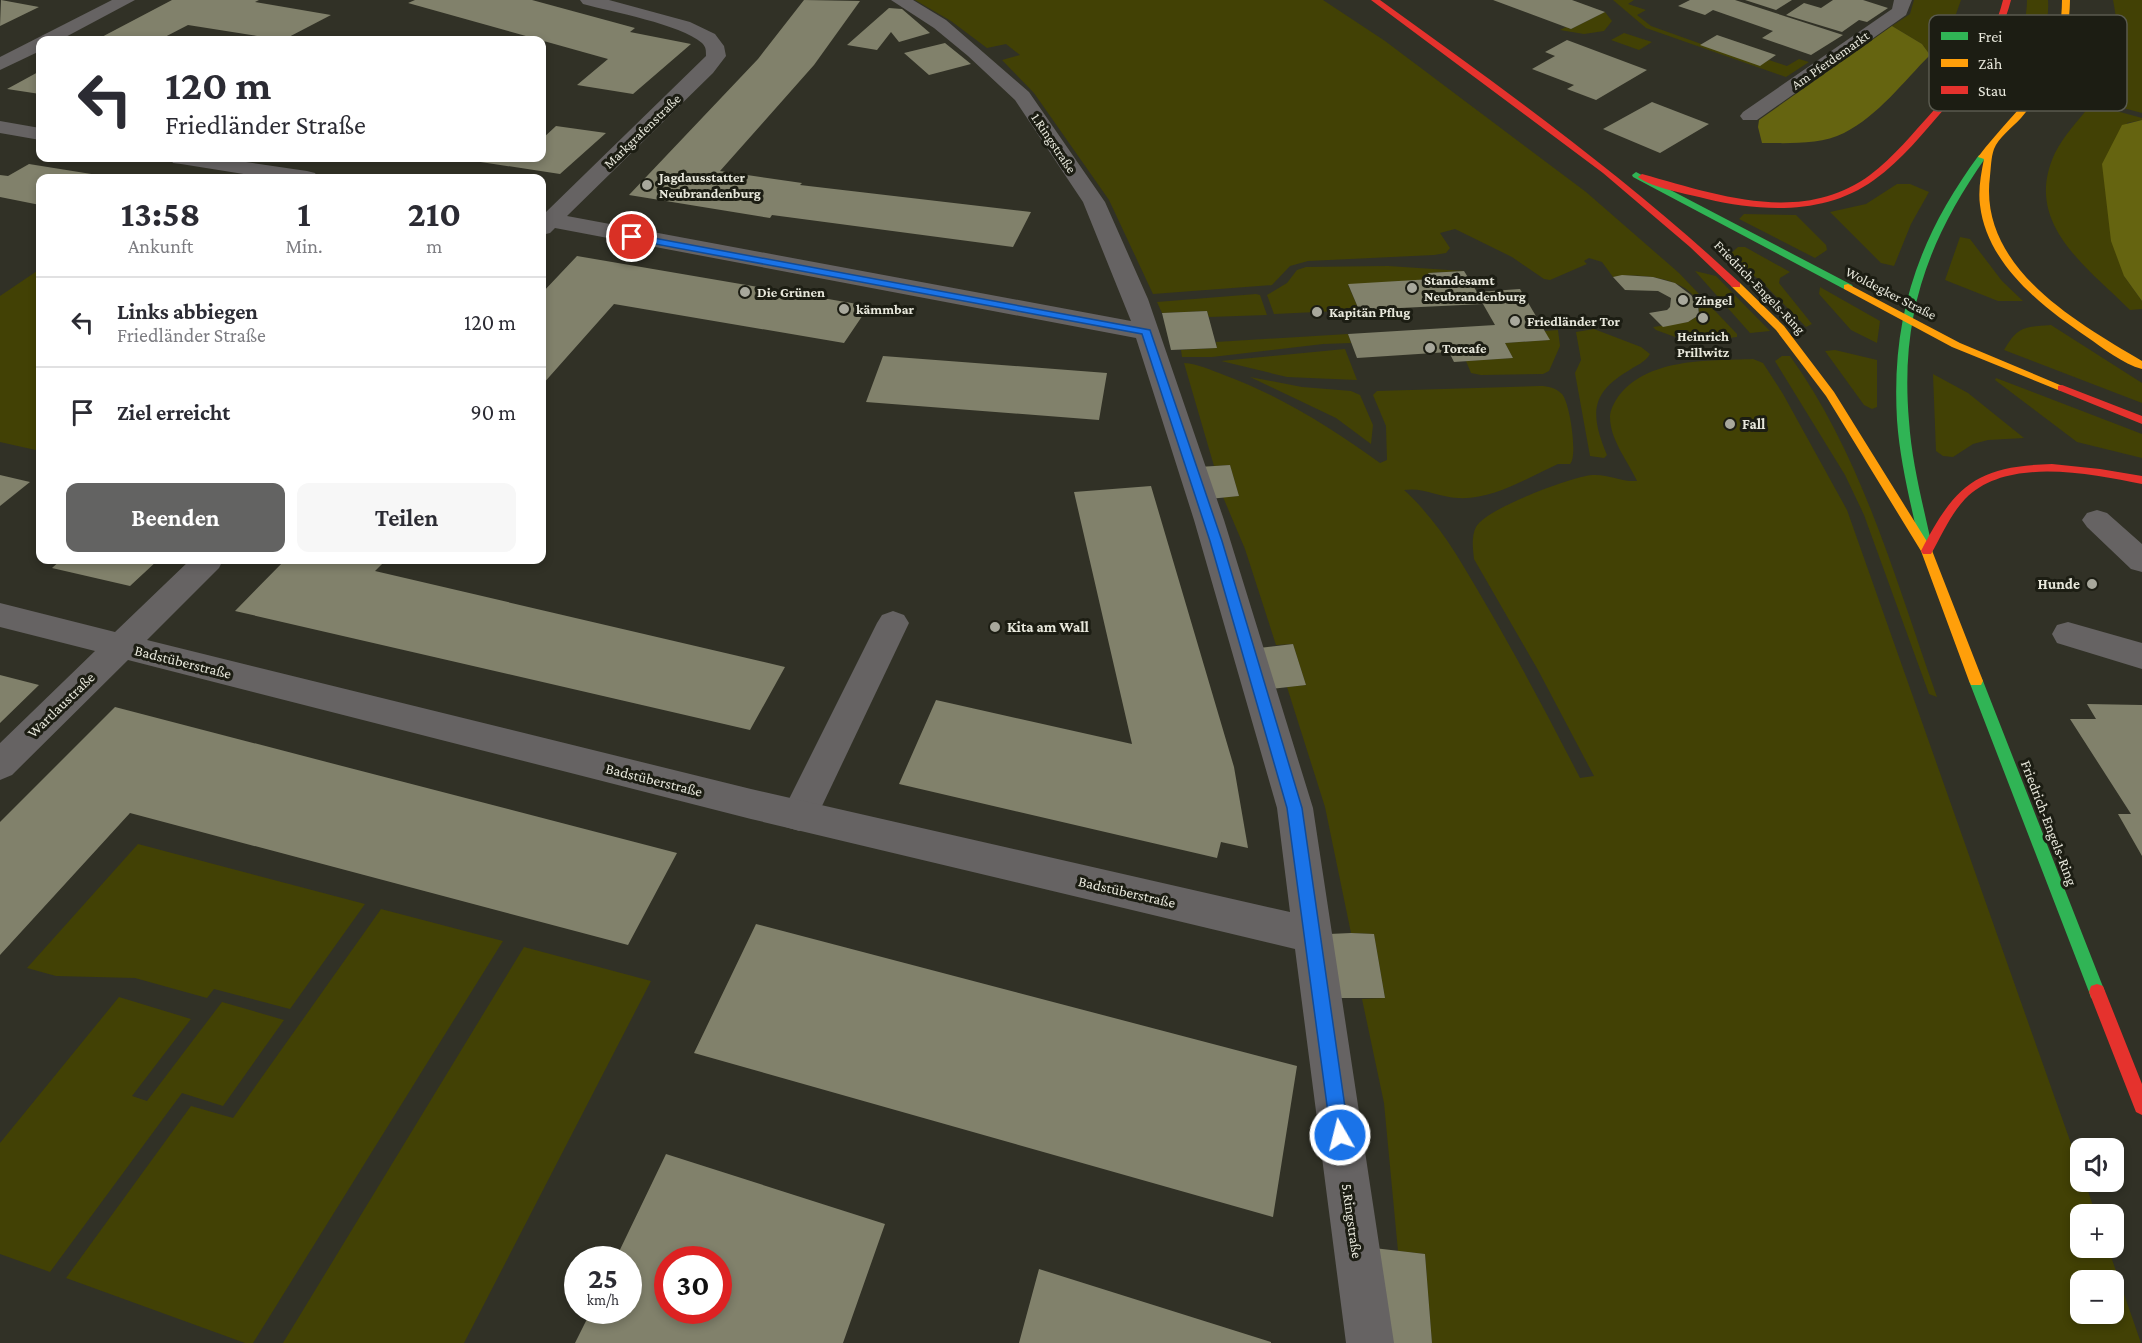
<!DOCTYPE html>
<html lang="de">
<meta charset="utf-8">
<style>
:root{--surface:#fff;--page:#f7f7f7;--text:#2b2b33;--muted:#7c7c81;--line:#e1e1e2;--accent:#636362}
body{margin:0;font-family:"Crimson Pro",serif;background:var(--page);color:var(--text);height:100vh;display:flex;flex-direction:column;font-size:22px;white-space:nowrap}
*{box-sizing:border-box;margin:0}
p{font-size:20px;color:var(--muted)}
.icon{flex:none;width:33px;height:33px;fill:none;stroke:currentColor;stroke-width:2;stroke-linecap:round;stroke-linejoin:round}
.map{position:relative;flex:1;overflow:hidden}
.details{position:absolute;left:36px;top:174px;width:510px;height:390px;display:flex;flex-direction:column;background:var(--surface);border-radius:12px;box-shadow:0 3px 9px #0003}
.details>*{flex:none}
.top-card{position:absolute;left:36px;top:36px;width:510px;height:126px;border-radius:12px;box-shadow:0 3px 9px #0003;background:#fff;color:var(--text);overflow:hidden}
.buttons{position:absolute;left:2070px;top:1138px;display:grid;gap:12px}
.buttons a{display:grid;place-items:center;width:54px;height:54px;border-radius:12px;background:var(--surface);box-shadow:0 3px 9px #0003;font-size:30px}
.speed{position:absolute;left:564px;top:1246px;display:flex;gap:12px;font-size:30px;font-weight:700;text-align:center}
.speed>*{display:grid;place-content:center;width:78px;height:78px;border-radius:50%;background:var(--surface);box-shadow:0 3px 9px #0003;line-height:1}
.speed small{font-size:15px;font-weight:400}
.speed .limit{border:9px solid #d22;background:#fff;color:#111}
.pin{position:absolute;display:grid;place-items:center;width:51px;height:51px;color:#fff;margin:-26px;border:3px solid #fff;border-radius:50%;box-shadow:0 2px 6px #0007}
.me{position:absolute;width:66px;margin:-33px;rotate:352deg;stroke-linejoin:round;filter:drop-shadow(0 0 4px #0008)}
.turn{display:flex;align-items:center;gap:21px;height:126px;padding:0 30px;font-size:27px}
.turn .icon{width:78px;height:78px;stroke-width:2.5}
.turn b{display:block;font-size:42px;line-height:51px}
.eta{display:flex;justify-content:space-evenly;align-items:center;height:102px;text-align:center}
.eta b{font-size:36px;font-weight:700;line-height:42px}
.action{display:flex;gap:12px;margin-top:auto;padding:12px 30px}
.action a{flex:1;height:69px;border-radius:12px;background:var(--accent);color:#fff;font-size:24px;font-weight:700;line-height:69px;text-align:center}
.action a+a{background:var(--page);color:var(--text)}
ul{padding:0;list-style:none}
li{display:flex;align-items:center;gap:18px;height:90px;padding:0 30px;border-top:2px solid var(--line)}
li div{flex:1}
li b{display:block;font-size:22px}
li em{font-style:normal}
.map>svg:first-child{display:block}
.green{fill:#424105;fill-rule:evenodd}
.forest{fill:#656410}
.building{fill:#81816b;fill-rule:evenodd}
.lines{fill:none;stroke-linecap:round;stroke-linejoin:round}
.lane{fill:#666363;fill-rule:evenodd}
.street{fill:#666363;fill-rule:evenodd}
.fast{fill:#30b455;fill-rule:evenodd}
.slow{fill:#ff9f0a;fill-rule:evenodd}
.jam{fill:#e5322d;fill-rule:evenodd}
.route{fill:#1a73e8;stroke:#114b97;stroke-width:1.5}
.poi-dot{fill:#a8a89c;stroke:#1c1d13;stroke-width:2}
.labels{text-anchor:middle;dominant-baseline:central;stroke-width:6;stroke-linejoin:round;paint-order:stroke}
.far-street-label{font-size:14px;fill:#e8e8dc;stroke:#1c1d13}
.far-poi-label{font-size:14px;font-weight:bold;fill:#e8e8dc;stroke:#1c1d13;text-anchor:start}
.poi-label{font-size:15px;font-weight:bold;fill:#e8e8dc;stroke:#1c1d13;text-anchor:start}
.street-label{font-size:15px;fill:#e8e8dc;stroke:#1c1d13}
.key{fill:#1c1d13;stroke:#595a4f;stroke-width:1.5}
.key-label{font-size:16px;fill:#e8e8dc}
</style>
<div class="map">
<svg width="2142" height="1343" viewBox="0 0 2142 1343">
<rect width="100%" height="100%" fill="#313126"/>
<path class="green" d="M 915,0 L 1323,0 L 1385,41 L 1586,192 L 1679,273 L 1737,334 L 1737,337 L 1689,342 L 1656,330 L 1653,327 L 1688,322 L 1699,315 C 1703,278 1638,272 1613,277 L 1602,262 L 1589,258 L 1584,261 L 1587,264 L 1550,280 L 1544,279 L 1512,257 L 1455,229 L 1440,233 L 1450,248 L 1446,253 L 1434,255 L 1308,261 L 1290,266 L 1272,285 L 1153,294 L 1109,200 L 1034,93 L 1002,60 L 1020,55 L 1006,44 L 987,48 L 951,21 Z
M 1613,0 L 1634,0 L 1628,4 L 1646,10 L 1637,15 L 1651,26 L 1760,65 L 1769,60 L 1787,66 L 1799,59 L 1809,62 L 1786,77 L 1646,28 Z
M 1914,0 L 1961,0 L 1951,28 L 1930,55 L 1922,44 L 1892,26 L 1910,14 Z
M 2027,0 L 2048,0 C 2051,39 2024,69 2001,98 L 1980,92 C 2004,64 2027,38 2027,0 Z
M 2113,0 L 2142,0 L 2142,113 L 2093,100 C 2115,60 2122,45 2113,0 Z
M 1605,12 L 1612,21 L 1604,31 L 1584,34 L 1560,30 L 1566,27 L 1571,29 Z
M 1624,33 L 1652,42 L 1639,50 L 1611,40 Z
M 2091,104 L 2142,118 L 2142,120 L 2127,123 L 2124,276 L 2142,301 L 2142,309 L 2130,310 C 2086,266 2022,223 2055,153 C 2064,135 2079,120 2091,104 Z
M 1897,184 L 1910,184 L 1929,192 L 1911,224 L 1894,266 L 1881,263 L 1830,212 L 1866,204 Z
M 1744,214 L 1796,215 L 1826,245 L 1827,250 L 1815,258 L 1739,219 Z
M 1960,237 L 1970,239 L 2002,281 L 2023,301 L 1998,301 L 1945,280 Z
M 1738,247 L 1745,247 L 1790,272 L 1780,278 L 1779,283 L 1812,324 L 1806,327 L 1764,284 L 1729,255 Z
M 1388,266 L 1464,271 L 1429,273 L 1432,279 L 1348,285 L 1359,310 L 1274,314 L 1267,295 L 1287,283 L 1297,270 L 1306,267 Z
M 40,269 L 40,451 L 0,442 L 0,296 Z
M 1695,271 L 1716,276 L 1770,331 L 1750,333 Z
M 1820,287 L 1880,321 L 1877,343 L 1851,330 L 1819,294 Z
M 1256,294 L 1260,295 L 1267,315 L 1209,317 L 1207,311 L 1162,313 L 1157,302 Z
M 2051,325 L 2142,383 L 2142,403 L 2004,350 C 2018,326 2024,327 2051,325 Z
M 1594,329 L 1641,347 L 1650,354 C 1646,362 1635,366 1628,371 C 1589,394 1591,416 1607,455 L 1604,458 L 1590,456 L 1575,373 L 1581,360 L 1576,332 Z
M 1558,330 L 1560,346 L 1549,371 L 1543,374 L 1481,375 L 1471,373 L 1466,361 L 1513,358 L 1505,343 L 1549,340 L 1544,331 Z
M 1348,334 L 1351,343 L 1323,344 L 1212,357 L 1182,357 L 1181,350 L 1217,348 L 1216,342 Z
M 1345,349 L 1357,380 L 1287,377 L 1221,361 Z
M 1835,350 L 1877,360 L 1877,407 L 1872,409 L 1864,405 L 1825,351 Z
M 1782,356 L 1790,356 C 1862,456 1896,581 1937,697 L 1929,694 L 1864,515 L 1845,475 L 1775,361 Z
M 1753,359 L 1763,363 L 1783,394 L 1847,510 L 2080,1169 L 2080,1182 L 2085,1182 L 2096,1215 L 2080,1215 L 2080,1248 L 2108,1248 L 2141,1343 L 1432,1343 L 1425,1254 L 1398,1251 L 1384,1103 L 1362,999 L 1385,998 L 1374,934 L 1351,933 L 1325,807 L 1287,687 L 1306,685 L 1293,644 L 1276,645 L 1245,549 L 1223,497 L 1239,496 L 1230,465 L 1214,466 L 1184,363 C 1198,364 1211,370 1224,375 C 1281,396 1331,428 1380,463 L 1387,460 L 1386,426 L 1373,395 L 1377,391 L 1540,386 C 1548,386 1556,388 1562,394 C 1570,403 1578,457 1570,464 L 1558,464 C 1527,478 1493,500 1458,498 C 1438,497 1423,487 1404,490 C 1439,522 1460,560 1484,601 C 1518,659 1549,718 1580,778 L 1594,776 L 1538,670 L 1474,559 C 1473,549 1471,537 1476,527 C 1485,509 1571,477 1592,475 C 1609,474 1621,482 1637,481 C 1628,461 1610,440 1610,417 C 1610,411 1613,405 1616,400 C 1644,357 1708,361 1753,359 ZM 2080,1281 L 2114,1281 L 2114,1314 L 2080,1314 Z
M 1933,374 L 1968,393 L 2024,438 L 1988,440 L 1973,444 L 1953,457 L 1943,456 L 1936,451 Z
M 1250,377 L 1302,387 L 1351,391 L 1360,395 L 1373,425 L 1371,444 L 1336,418 Z
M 1996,378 L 2142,434 L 2142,458 L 2077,442 L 1995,380 Z
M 138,844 L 365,904 L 290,1009 L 214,989 L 207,998 L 135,978 L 56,976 L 27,968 Z
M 381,909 L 503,941 L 253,1343 L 245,1343 L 66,1278 L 191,1106 L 233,1118 Z
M 524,947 L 651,981 L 464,1343 L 283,1343 Z
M 119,997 L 191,1019 L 132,1096 L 147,1101 L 222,1002 L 284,1020 L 223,1106 L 182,1093 L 50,1272 L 0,1254 L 0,1143 Z"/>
<path class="forest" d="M 1892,26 L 1922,44 L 1930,55 C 1904,81 1878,116 1844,133 C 1820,145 1788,143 1762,143 L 1758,127 L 1759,120 Z
M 2142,120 L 2142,301 L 2124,276 L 2111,241 L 2102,164 L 2122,125 Z"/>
<path class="building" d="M 1,0 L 39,7 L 0,26 Z
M 172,0 L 259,0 L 255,2 L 331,15 L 283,40 L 188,25 L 159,40 L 96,40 Z
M 415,0 L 532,0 L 635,28 L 630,32 L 691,44 L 633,94 L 577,85 L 608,59 L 408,3 Z
M 804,0 L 860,1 L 814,65 L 720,171 L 802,183 L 800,185 L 1031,212 L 1013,247 L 772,215 L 770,218 L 629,195 L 758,59 Z
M 1493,0 L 1572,0 L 1605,12 L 1571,29 Z
M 1690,0 L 1735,0 L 1843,35 L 1811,55 L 1762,38 L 1773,31 L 1713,10 L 1705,15 L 1678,6 Z
M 1745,0 L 1792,0 L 1776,10 Z
M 1833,0 L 1863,0 L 1888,8 L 1867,22 L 1859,20 L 1842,32 L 1786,15 L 1804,3 L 1821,8 Z
M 889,8 L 902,9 L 930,33 L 899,42 L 891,32 L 877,50 L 847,45 Z
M 1717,35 L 1776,55 L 1760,66 L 1700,45 Z
M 1567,40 L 1647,70 L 1596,100 L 1567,89 L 1574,85 L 1532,69 L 1555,56 L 1545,52 Z
M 945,43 L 971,64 L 929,75 L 904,53 Z
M 40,71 L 40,94 L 7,89 Z
M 1652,102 L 1709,124 L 1660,153 L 1603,129 Z
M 556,126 L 606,133 L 560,174 L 461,159 L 542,158 L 542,139 Z
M 29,164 L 110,177 L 110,178 L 40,178 L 40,205 L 0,197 L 0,175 L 8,176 Z
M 577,256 L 869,306 L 844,343 L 614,304 L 542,385 L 542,293 Z
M 1464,271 L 1477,292 L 1520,289 L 1550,340 L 1505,343 L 1513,358 L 1454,362 L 1449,352 L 1357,358 L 1348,334 L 1495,325 L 1483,304 L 1359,310 L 1348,284 L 1432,279 L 1428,273 Z
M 1622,275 L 1653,277 L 1675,283 L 1691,295 L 1698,305 L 1699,315 L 1688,322 L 1663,327 L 1649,313 L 1667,310 L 1670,307 L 1671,298 L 1658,291 L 1625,290 L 1613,277 Z
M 1207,311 L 1217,348 L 1171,350 L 1162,313 Z
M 883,356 L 1107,373 L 1099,420 L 866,402 Z
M 1230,465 L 1239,496 L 1209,499 L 1199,467 Z
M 0,475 L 30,482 L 0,506 Z
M 1151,486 L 1234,767 L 1248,848 L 1221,842 L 1217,858 L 899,784 L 936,700 L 1132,744 L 1074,492 Z
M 61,560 L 158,560 L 130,586 L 52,568 Z
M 285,560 L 386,560 L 375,571 L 785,667 L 750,730 L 235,611 Z
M 1293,644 L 1306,685 L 1271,689 L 1259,648 Z
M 0,675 L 39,685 L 0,723 Z
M 2087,704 L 2142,705 L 2142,856 L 2118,814 L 2131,814 L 2070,719 L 2096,719 Z
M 115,707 L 677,853 L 628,945 L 130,813 L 0,955 L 0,822 Z
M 756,924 L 1297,1066 L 1273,1217 L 694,1053 Z
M 1351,933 L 1374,934 L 1385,998 L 1338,998 L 1329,934 Z
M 666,1154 L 885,1224 L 843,1343 L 575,1343 L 591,1311 L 628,1311 L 628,1260 L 615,1260 ZM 668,1260 L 718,1260 L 718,1311 L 668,1311 Z
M 1374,1248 L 1425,1254 L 1432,1343 L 1379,1343 Z
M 1039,1269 L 1271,1342 L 1271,1343 L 1019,1343 Z"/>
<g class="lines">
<path class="lane" d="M 893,611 L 904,615 L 909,623 L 812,827 L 799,831 L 786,827 L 781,816 L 786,805 L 877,623 L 882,615 Z"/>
<path class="street" d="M 112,0 L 135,0 L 60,40 L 40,40 L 40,51 L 0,70 L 0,57 Z
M 580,0 L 609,0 L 690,22 L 715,34 L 724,46 L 726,56 L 713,73 L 567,216 L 1131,321 L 1083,202 L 1015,100 L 968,56 L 934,28 L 891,0 L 913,0 L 946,20 L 1029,92 L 1105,202 L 1148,299 L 1224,520 L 1313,808 L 1394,1343 L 1346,1343 L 1295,949 L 751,819 L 128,660 L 12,775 L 0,780 L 0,743 L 95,651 L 0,627 L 0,603 L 115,632 L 190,560 L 223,560 L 219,568 L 147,640 L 751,789 L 1290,912 L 1277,808 L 1194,520 L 1136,338 L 555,228 L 550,233 L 542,235 L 542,211 L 546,212 L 706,56 C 706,50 706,47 702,43 C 680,24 612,12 583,4 Z
M 1894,0 L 1912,0 L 1906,15 L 1757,120 L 1743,120 L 1740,116 L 1743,112 L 1892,9 Z
M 0,121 L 40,128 L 40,140 L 0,133 Z
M 170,158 L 219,158 L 307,171 L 315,173 L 318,178 L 269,178 L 181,164 L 173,163 Z
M 2097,510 L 2107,513 L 2142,544 L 2142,572 L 2131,569 L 2087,527 L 2082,520 L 2087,513 Z
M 2068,622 L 2142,643 L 2142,669 L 2057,643 L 2052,634 L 2057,625 Z"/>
<path class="fast" d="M 1979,155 L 1986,157 C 1927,241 1900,317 1909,421 C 1912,465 1924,508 1933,551 L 1927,555 L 1921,551 C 1912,508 1900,464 1897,420 C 1891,317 1918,238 1979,155 Z
M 1636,172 L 1852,285 L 1853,287 L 1852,289 L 1844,289 L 1633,177 L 1632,175 Z
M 1976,676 L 1981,677 L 1983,681 L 2105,992 L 2103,998 L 2097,1000 L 2091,998 L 2089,992 L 1969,681 L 1971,677 Z"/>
<path class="slow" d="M 2062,0 L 2070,0 C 2069,51 2053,80 2021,118 C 2013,127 1998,138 1994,149 C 1991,157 1991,168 1990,176 C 1978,267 2076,322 2142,361 L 2142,369 C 2123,364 2103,348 2087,337 C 2041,306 1987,264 1980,205 C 1978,190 1981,174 1984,159 L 1978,157 C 2022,100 2061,80 2062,0 Z
M 1736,282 L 1740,283 L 1784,326 L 1834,392 L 1931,548 L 1983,681 L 1981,685 L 1971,685 L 1969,681 L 1921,551 L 1826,396 L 1776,330 L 1732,287 L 1731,285 Z
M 1848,284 L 1960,343 L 2067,388 L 2062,391 L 2058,390 L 1952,347 L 1844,289 L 1844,285 Z"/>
<path class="jam" d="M 1371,0 L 1380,0 C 1504,89 1627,178 1740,283 L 1740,287 L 1732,287 L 1690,247 L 1603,173 Z
M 2003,0 L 2011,0 C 2000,43 1974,75 1945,108 C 1923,133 1902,160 1874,180 C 1826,215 1762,212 1707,199 C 1688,194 1652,188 1638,177 L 1642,174 C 1715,194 1801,226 1870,175 C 1894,157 1913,133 1934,110 C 1964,77 1992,45 2003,0 Z
M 2062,385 L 2142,416 L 2142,424 L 2058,390 L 2058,386 Z
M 2052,464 L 2100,469 L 2142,476 L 2142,484 C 2090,474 2007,456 1965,499 C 1950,515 1942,535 1931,554 L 1923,554 L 1921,551 C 1955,485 1976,466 2052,464 Z
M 2097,984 L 2103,986 L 2142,1084 L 2142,1115 L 2136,1112 L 2089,992 L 2091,986 Z"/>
</g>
<path class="route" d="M 632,234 L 1150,330 L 1222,541 L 1302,808 L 1349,1135 L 1346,1141 L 1340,1144 L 1333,1141 L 1331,1135 L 1287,808 L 1210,541 L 1142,334 L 628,239 L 628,235 Z"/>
<g class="poi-dot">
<circle cx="647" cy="185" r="6"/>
<circle cx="1412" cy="288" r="6"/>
<circle cx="745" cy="292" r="6"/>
<circle cx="1683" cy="300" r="6"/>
<circle cx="844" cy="309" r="6"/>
<circle cx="1317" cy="312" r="6"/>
<circle cx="1703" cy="318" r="6"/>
<circle cx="1515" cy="321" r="6"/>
<circle cx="1430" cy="348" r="6"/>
<circle cx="1730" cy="424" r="6"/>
<circle cx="2092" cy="584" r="6"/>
<circle cx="995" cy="627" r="6"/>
</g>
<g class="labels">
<g class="far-street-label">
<text transform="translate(1830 60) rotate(-35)">Am Pferdemarkt</text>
<text transform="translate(642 131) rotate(-44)">Markgrafenstraße</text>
<text transform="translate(1054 143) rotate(56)">1.Ringstraße</text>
<text transform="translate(1760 287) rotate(46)">Friedrich-Engels-Ring</text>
<text transform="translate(1891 293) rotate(27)">Woldegker Straße</text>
</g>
<g class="far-poi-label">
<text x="659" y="177">Jagdausstatter<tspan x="659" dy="16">Neubrandenburg</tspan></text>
<text x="1424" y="280">Standesamt<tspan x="1424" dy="16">Neubrandenburg</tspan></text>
<text x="757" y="292">Die Grünen</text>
<text x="1695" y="300">Zingel</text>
<text x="856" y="309">kämmbar</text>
<text x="1329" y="312">Kapitän Pflug</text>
<text x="1527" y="321">Friedländer Tor</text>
<text x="1703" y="336" text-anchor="middle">Heinrich<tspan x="1703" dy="16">Prillwitz</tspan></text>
<text x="1442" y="348">Torcafe</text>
</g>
<g class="poi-label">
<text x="1742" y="424">Fall</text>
<text x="2080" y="584" text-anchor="end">Hunde</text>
<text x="1007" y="627">Kita am Wall</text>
</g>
<g class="street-label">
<text transform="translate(183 662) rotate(14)">Badstüberstraße</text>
<text transform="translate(61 705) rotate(-44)">Wartlaustraße</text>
<text transform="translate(654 780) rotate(14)">Badstüberstraße</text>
<text transform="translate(2049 823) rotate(69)">Friedrich-Engels-Ring</text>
<text transform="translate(1127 892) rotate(13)">Badstüberstraße</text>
<text transform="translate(1352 1221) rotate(82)">5.Ringstraße</text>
</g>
</g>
<rect x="1929" y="15" width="198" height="96" rx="9" class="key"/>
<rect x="1941" y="32" width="27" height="8" fill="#30b455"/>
<rect x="1941" y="59" width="27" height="8" fill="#ff9f0a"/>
<rect x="1941" y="86" width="27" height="8" fill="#e5322d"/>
<g class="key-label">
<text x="1978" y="42">Frei</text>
<text x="1978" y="69">Zäh</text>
<text x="1978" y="96">Stau</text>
</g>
</svg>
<div class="buttons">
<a><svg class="icon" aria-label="sound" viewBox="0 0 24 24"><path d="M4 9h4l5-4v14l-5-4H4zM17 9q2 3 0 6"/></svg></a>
<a>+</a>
<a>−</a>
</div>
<div class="speed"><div>25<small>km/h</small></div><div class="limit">30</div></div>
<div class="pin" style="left:632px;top:237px;background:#d93025"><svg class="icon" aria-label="arrive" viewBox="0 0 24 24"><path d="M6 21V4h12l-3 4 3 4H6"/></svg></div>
<svg class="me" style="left:1340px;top:1135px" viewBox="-20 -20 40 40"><circle r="17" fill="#1a73e8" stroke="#fff" stroke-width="3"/><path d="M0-11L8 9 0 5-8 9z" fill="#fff"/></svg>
<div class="top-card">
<div class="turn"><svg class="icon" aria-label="left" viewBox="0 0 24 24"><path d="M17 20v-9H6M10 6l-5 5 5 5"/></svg><div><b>120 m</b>Friedländer Straße</div></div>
</div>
<section class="details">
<div class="eta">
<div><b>13:58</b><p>Ankunft</p></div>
<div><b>1</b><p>Min.</p></div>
<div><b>210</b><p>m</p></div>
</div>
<ul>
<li><svg class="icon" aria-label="left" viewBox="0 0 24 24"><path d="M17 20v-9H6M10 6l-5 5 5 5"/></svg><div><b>Links abbiegen</b><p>Friedländer Straße</p></div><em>120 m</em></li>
<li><svg class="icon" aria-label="arrive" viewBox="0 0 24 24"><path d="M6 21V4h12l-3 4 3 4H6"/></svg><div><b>Ziel erreicht</b></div><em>90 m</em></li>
</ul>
<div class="action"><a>Beenden</a><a>Teilen</a></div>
</section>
</div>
